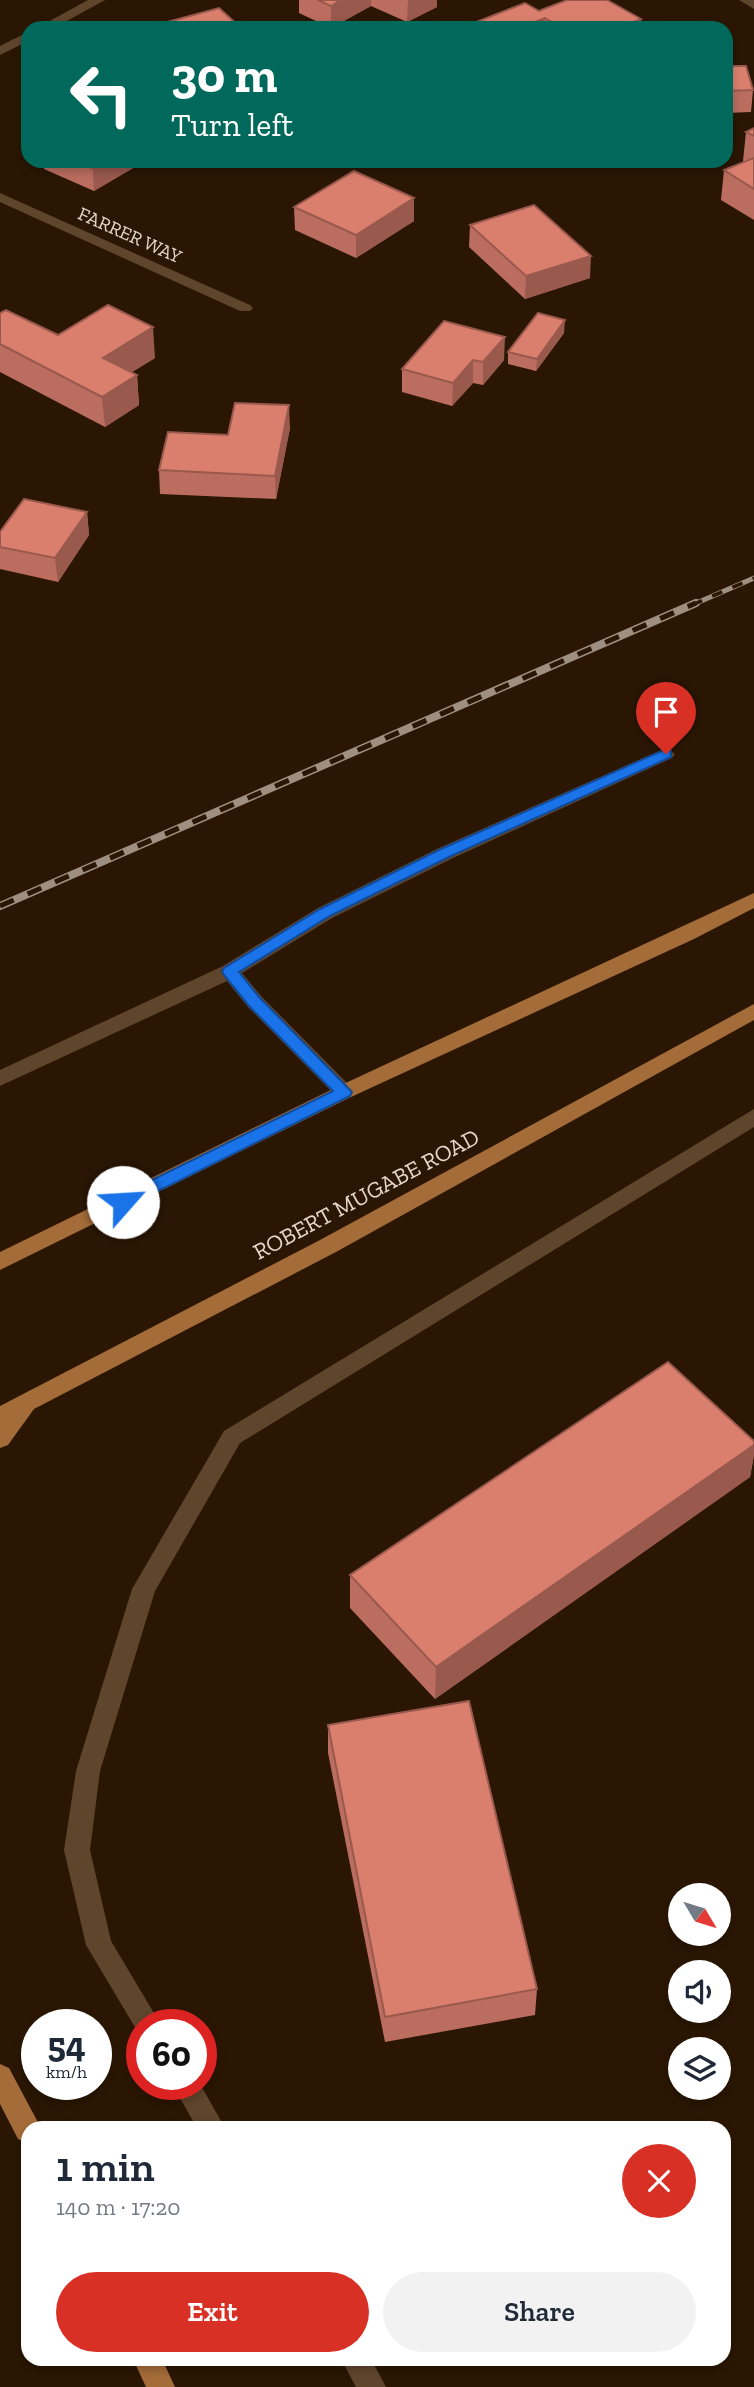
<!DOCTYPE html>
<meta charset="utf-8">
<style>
:root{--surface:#fff;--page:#f2f2f3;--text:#1f2937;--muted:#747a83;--accent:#d93025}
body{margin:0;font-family:"Zilla Slab",serif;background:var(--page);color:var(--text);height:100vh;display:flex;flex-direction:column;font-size:26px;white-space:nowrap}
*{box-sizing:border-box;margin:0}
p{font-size:23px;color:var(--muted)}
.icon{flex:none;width:38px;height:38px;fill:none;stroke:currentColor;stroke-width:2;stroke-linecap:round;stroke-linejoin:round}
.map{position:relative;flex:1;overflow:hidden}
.panel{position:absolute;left:21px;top:2121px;width:710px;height:245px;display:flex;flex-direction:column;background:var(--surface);border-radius:21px;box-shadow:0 4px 10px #0003}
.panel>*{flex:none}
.guide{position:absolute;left:21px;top:21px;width:712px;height:147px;border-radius:21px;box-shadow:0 4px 10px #0003;background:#00695c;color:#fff;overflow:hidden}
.needle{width:46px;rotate:128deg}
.buttons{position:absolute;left:668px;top:1883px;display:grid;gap:14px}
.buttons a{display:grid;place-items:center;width:63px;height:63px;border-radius:50%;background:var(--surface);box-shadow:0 4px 10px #0003;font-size:35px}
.speed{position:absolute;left:21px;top:2009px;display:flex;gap:14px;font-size:35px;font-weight:700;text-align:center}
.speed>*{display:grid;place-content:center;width:91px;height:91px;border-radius:50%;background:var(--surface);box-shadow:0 4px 10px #0003;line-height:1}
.speed small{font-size:18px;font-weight:400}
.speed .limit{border:10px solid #d22;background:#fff;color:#111}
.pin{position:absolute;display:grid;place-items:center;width:60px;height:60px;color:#fff;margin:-72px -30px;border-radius:50% 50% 50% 0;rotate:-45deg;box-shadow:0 0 7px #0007}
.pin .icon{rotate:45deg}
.me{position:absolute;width:77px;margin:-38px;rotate:64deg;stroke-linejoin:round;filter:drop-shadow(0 0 5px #0008)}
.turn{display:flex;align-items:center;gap:24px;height:147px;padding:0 35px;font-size:32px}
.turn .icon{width:91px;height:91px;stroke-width:2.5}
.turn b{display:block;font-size:49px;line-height:60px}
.round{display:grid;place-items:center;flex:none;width:74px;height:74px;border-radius:37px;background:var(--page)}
.summary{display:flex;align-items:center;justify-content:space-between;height:119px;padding:0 35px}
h1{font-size:42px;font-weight:600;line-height:52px}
.button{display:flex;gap:14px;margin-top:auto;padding:14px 35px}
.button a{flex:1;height:80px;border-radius:42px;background:var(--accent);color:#fff;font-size:28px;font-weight:600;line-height:80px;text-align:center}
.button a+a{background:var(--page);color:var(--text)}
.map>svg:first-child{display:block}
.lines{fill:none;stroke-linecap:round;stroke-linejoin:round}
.service{fill:#60452d;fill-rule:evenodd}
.minor{fill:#60452d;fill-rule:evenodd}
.primary{fill:#a46c38;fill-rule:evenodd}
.rail-far1-casing{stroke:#9f8f80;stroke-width:5}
.rail-casing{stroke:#9f8f80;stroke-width:8}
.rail-far1{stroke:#2a1603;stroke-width:3.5;stroke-dasharray:11;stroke-linecap:butt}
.rail{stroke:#2a1603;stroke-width:5;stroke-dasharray:15;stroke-linecap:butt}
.wall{fill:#bb6d5f}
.shaded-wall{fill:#99594d}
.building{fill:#da7f6e;stroke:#99594d;stroke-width:2}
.route{fill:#1a73e8;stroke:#114b97;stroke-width:2}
.labels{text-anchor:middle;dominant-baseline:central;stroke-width:7;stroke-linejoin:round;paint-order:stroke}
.far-street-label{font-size:19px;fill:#e6d8cc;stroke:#2a1603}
.street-label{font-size:23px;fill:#e6d8cc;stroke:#2a1603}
</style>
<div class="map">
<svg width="754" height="2387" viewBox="0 0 754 2387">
<rect width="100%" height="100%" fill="#2a1603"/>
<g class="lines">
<path class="service" d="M 666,748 L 675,754 L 672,758 L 453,858 L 332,918 L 242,973 L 262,997 L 351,1087 L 354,1092 L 351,1097 L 344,1099 L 337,1097 L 248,1007 L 227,981 L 0,1086 L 0,1070 L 223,966 L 318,908 L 439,848 Z"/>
<path class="minor" d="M 88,0 L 105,0 L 54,28 L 37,28 Z
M 739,0 L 754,0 L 754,9 Z
M 28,32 L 28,41 L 0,55 L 0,46 Z
M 0,193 L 250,305 L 253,308 L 250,311 L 240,311 L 0,202 Z
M 754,1109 L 754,1127 L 240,1443 L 155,1591 L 100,1771 L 90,1850 L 111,1941 L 161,2025 L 142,2025 L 142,2035 L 139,2034 L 86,1945 L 64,1850 L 76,1771 L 132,1589 L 224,1431 Z
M 172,2084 L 200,2084 L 225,2128 L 197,2128 Z
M 341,2359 L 371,2359 L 386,2387 L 356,2387 Z"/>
<path class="primary" d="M 754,893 L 754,908 L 694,939 L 351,1097 L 0,1270 L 0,1252 L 337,1087 Z
M 754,1004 L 754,1020 L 336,1252 L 34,1409 L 8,1445 L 0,1448 L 0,1406 L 320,1240 Z
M 0,2064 L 9,2068 L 41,2128 L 28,2128 L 28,2143 L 18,2139 L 0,2104 Z
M 133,2359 L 162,2359 L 175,2387 L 146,2387 Z"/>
<defs>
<path id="rail-far1" d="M 692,605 L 754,578"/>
<path id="rail" d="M 0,906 L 696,603"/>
</defs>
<use href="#rail-far1" class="rail-far1-casing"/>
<use href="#rail" class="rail-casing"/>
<use href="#rail-far1" class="rail-far1"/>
<use href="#rail" class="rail"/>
</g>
<path class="wall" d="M 299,0 L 437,0 L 437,7 L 407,22 L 371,6 L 331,28 L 299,13 Z
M 539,11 L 641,19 L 640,28 L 479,28 L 479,21 Z
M 726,66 L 753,90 L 751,112 L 726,113 Z
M 754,128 L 754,220 L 721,200 L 724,170 L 744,162 L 743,161 L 746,132 Z
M 44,161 L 145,161 L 94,191 L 44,169 Z
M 294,207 L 414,221 L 356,258 L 295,230 Z
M 470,225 L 590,278 L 525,299 L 469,247 Z
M 0,313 L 58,335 L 155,358 L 132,372 L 137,375 L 139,405 L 105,427 L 0,372 Z
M 444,321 L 504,360 L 483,385 L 473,383 L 452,406 L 402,392 L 402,369 Z
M 564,333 L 536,371 L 508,364 L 508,352 Z
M 290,428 L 276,499 L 160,494 L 159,470 L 228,435 Z
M 87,512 L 89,535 L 58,582 L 0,569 L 0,532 Z
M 754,1441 L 754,1455 L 750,1477 L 435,1699 L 350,1608 L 350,1575 Z
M 328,1725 L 537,1989 L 535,2015 L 385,2042 L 328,1753 Z"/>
<path class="shaded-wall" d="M 341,0 L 371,0 L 371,6 L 331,28 L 331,6 Z
M 408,0 L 437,0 L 437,7 L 407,22 Z
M 545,18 L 544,28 L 520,28 Z
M 641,19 L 640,28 L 619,28 Z
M 106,161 L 145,161 L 94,191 L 93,169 Z
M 414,198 L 414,221 L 356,258 L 356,235 Z
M 591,256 L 590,278 L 525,299 L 526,276 Z
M 565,320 L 564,333 L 536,371 L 537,359 Z
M 153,327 L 155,358 L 106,388 L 103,358 Z
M 505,337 L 504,360 L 483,385 L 483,362 Z
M 473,360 L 473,383 L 452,406 L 453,383 Z
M 137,375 L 139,405 L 105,427 L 102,397 Z
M 289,405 L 290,428 L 276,499 L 275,476 Z
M 87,512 L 89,535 L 58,582 L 55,558 Z
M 754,1445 L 754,1455 L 750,1477 L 435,1699 L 436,1667 Z"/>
<path class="building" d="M 318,0 L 341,0 L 331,6 Z
M 567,0 L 607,0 L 641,19 L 619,28 L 562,28 L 545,18 L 520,28 L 490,28 L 479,21 L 525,3 L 539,11 Z
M 219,8 L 241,28 L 145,28 Z
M 726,66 L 746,66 L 753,90 L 726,91 Z
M 754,128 L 754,136 L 746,132 Z
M 754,158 L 754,189 L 724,170 Z
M 75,161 L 106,161 L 93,169 Z
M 354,171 L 414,198 L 356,235 L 294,207 Z
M 534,205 L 591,256 L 526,276 L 470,225 Z
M 108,305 L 153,327 L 103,358 L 137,375 L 102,397 L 0,344 L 0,313 L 6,310 L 58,335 Z
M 538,313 L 565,320 L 537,359 L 508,352 Z
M 444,321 L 505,337 L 483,362 L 473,360 L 453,383 L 402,369 Z
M 235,403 L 289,405 L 275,476 L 159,470 L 168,432 L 228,435 Z
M 24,499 L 87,512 L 55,558 L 0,547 L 0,532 Z
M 668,1362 L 754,1441 L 754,1445 L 436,1667 L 350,1575 Z
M 469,1701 L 537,1989 L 385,2017 L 328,1725 Z"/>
<path class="route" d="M 666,749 L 671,751 L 671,757 L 451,856 L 330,916 L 239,972 L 260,998 L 352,1092 L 350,1096 L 128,1206 L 117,1206 L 115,1202 L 117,1197 L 333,1091 L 249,1006 L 224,975 L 222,971 L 224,968 L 320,909 L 441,849 Z"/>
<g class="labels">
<g class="far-street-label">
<text transform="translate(130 235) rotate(24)">FARRER WAY</text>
</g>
<g class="street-label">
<text transform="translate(366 1194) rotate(-28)">ROBERT MUGABE ROAD</text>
</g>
</g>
</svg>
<div class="buttons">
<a><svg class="needle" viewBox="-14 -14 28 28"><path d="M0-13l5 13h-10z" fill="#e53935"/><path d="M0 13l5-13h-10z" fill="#747a83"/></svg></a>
<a><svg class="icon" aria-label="sound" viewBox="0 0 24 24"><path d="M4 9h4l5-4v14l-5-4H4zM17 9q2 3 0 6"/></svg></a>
<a><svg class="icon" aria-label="layers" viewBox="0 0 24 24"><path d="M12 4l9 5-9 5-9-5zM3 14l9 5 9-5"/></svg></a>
</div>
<div class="speed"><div>54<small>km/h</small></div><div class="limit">60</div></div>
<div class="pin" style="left:666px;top:754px;background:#d93025"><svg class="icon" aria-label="arrive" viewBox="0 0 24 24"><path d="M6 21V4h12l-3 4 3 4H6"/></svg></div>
<svg class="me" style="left:123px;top:1202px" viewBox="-20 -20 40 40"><circle r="19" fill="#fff"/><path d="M0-13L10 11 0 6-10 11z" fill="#1a73e8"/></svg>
<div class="guide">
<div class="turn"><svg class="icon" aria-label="left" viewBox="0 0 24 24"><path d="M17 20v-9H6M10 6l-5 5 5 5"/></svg><div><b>30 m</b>Turn left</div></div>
</div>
<section class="panel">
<div class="summary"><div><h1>1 min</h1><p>140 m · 17:20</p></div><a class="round" style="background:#d93025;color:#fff"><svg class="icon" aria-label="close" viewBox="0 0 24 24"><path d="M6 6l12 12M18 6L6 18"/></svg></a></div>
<div class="button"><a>Exit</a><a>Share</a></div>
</section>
</div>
